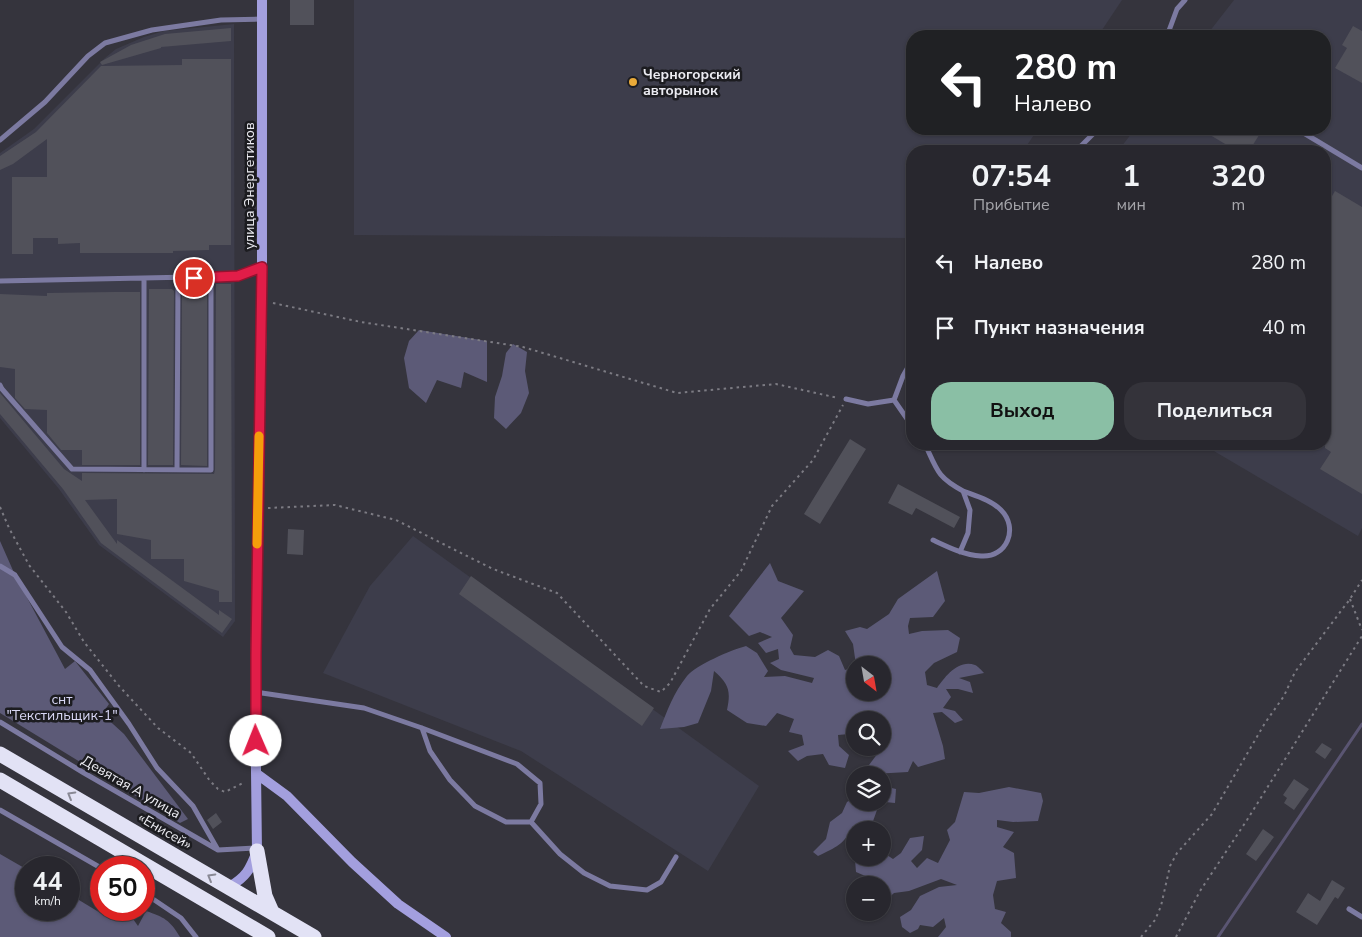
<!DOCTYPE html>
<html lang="ru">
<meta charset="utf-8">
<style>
:root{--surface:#28272e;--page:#34333a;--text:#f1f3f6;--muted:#a5a5aa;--line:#44444a;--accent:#8abfa5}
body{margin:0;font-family:"Nunito Sans",sans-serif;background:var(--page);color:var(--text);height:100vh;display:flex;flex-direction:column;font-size:19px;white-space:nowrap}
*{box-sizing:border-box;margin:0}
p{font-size:16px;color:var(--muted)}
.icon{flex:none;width:28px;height:28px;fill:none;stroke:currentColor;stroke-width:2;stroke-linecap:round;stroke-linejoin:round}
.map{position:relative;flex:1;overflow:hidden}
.drawer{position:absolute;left:906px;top:145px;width:425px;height:305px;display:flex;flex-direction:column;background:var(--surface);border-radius:20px;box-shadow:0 1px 4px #0004,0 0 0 1px var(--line)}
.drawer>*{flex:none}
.hud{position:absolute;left:906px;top:30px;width:425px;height:105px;border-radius:20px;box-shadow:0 1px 4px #0004,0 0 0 1px var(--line);background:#202124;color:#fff;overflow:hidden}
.needle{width:32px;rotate:149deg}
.fabs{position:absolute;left:846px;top:656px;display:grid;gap:10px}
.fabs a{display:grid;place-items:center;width:45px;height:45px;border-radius:50%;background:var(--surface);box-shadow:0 1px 4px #0004,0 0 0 1px var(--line);font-size:25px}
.speed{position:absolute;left:15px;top:856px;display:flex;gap:10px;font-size:25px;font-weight:700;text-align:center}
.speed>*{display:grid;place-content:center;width:65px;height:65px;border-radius:50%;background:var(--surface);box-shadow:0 1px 4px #0004,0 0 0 1px var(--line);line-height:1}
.speed small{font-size:12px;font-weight:400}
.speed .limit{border:8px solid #d22;background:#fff;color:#111}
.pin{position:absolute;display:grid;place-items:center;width:42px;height:42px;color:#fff;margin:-21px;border:2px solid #fff;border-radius:50%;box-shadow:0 1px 5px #0007}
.me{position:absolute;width:55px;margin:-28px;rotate:359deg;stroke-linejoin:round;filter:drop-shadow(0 0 4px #0008)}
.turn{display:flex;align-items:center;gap:18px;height:105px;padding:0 25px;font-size:22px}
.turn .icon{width:65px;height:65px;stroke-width:2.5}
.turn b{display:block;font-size:35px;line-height:42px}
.eta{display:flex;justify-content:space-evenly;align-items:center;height:85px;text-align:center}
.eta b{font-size:30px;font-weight:700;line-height:35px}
.action{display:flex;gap:10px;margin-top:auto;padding:10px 25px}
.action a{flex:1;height:58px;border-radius:20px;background:var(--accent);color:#111;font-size:20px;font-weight:700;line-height:58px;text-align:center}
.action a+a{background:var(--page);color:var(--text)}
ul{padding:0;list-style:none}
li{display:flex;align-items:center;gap:15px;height:65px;padding:0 25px}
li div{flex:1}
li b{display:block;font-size:19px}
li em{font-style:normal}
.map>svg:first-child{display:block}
.built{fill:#3d3d4b}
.green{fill:#5c5a77}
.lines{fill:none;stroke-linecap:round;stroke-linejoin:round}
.stream{stroke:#5a5572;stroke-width:3}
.building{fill:#51515a}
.path{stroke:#7c7b83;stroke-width:2;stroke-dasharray:2.5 4;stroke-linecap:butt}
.lane{stroke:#7c7aa1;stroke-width:5}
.secondary{stroke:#a39fde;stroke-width:10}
.highway{stroke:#e2e2f5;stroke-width:15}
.oneway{stroke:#898995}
.route-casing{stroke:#92132f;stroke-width:12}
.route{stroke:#e11d48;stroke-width:9}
.slow{stroke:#f59e0b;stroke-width:9}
.poi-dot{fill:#eaaa39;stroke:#1c1c20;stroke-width:2}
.labels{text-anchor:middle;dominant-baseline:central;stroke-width:5;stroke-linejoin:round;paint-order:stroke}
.poi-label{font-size:14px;font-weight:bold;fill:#ececf2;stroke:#1c1c20;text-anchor:start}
.street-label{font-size:14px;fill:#ececf2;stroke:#1c1c20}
.park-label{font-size:14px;fill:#d8d7f5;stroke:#1c1c20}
</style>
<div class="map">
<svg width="1362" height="937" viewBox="0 0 1362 937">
<rect width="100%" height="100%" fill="#35343d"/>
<path class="built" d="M 354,0 L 1122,0 L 1098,36 L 912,36 L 912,129 L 1038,129 L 1023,151 L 912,151 L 912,238 L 354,235 Z
M 1234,0 L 1362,0 L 1362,528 L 1358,536 L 1202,444 L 1325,444 L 1325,151 L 1118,151 L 1135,129 L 1325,129 L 1325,36 L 1206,36 Z
M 234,24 L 235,621 L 223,637 L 99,545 L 59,489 L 0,418 L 0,153 L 34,129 L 105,58 L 116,49 L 144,37 L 164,31 Z
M 413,536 L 759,786 L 708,871 L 521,751 L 323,673 L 370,586 Z"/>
<path class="green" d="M 419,330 L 487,341 L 487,382 L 464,372 L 461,388 L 437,380 L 426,403 L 409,388 L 404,358 L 409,341 Z
M 513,344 L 527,352 L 525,371 L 529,393 L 521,413 L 506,429 L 494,418 L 495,397 L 502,376 L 506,353 Z
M 0,541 L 15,575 L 65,669 L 75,661 L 109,704 L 102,714 L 124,734 L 188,819 L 180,823 L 0,713 Z
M 770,563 L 778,581 L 804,591 L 781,618 L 793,635 L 790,648 L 794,655 L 815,657 L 828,650 L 839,656 L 845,670 L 855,667 L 855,692 L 882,692 L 882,665 L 856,665 L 853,644 L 845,631 L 860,627 L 867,629 L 889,614 L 898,599 L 937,571 L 945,601 L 933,617 L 910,618 L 908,626 L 909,634 L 922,631 L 948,630 L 960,638 L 957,652 L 934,663 L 925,672 L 927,685 L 937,688 C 945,677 958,659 975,665 C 978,666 982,671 984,673 L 959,678 L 970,682 L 973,693 L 958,689 L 946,689 L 951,697 L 943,708 L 955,711 L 963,720 L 955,723 L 942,712 L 933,713 L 943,746 L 945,759 L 918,767 L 913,761 L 908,772 L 855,775 L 855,785 L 851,775 L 869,765 L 887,741 L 883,739 L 882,720 L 855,720 L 855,737 L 849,734 L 838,735 L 839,746 L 849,755 L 845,768 L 829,765 L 823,754 L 807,756 L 798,761 L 788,751 L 804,745 L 802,735 L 789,732 L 794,719 L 777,713 L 766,726 L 747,723 L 727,710 C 731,691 729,684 714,671 L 711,691 L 698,723 L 684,727 L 660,729 C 667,711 674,692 687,676 C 696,665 731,650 746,646 L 757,653 L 768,671 L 764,677 L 785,676 L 812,683 L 814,678 L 781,670 L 770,663 L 779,659 L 778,649 L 766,653 L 758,643 L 772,637 L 760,632 L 749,636 L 729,616 Z
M 883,786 L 896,789 L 895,803 L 885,802 L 877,810 L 872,824 L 853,826 C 844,845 836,847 818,856 L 813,852 L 826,839 L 830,822 L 842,813 L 847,802 L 855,797 L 855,802 L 882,802 Z
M 1009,787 L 1041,793 L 1043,801 L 1038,821 L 1013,822 L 997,820 L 997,827 L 1014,832 L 1003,847 L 1014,853 L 1016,878 L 997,881 L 993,895 L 995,909 L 1006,912 L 1001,923 L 1011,932 L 1011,937 L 938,937 L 946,927 L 944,918 L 933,927 L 920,925 L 918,929 L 910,933 L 902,927 L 900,917 L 911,910 L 920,896 L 939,887 L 957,885 L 941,879 L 909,891 L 894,893 L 883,903 L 882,885 L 870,885 L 870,878 L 856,872 L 855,860 L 869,865 L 865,858 L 882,858 L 883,840 L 884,841 L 884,853 L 893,859 L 901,853 L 910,838 L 924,836 L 922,850 L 911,861 L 917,868 L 927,858 L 938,863 L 950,840 L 947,830 L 955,822 L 964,792 L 979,793 Z
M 0,854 L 26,869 L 26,910 L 69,910 L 69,894 L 112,920 L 116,910 L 131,916 L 138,926 L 146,911 C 164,917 170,920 180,937 L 0,937 Z"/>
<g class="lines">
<path class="stream" d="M 1218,937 L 1362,724"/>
</g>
<path class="building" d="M 290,0 L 314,0 L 314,25 L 290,25 Z
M 1353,26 L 1362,31 L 1362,83 L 1335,68 L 1347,48 L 1342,45 Z
M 231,28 L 231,41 L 161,47 L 161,48 L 102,65 L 100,62 L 131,45 L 165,34 Z
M 182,59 L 231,59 L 231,245 L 209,245 L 209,250 L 173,251 L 173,253 L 80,253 L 80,243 L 58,244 L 58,238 L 33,238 L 33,254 L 12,254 L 12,177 L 47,177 L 47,139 L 13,164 L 0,170 L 0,156 L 36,132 L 101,66 L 182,65 Z
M 1200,129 L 1255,129 L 1261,132 L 1249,151 L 1237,151 Z
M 1335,191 L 1362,207 L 1362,494 L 1320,469 L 1331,452 L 1325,448 L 1325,208 Z
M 216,284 L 231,284 L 232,602 L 219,602 L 219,591 L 184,581 L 184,559 L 151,559 L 151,540 L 117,534 L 117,499 L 85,500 L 117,544 L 117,540 L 219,615 L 219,610 L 232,619 L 222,633 L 101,543 L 63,489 L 0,414 L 0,393 L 64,469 L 82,481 L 82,473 L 214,474 L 215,470 Z
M 149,289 L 172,289 L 174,291 L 173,465 L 148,465 Z
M 182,291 L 207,291 L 207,466 L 181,465 Z
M 114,292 L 140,292 L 140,465 L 82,465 L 82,450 L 61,450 L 47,433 L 47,410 L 25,409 L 15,398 L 15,369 L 0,367 L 0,294 L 47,296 L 47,293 Z
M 850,439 L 866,449 L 820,524 L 804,514 Z
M 898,484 L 960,517 L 954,528 L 916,508 L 912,515 L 888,503 Z
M 288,529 L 304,530 L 303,555 L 287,554 Z
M 471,576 L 654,708 L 642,726 L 459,594 Z
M 1322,743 L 1332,749 L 1325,759 L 1315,752 Z
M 1294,779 L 1309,789 L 1294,810 L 1284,803 L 1287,798 L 1283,795 Z
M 216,813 L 222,822 L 213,829 L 207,820 Z
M 1263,829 L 1274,837 L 1256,861 L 1246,854 Z
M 1332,880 L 1345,888 L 1338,899 L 1335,897 L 1317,925 L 1296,912 L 1308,893 L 1320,901 Z"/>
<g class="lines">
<path class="path" d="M 273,303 L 361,322 L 523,347 L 677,393 L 776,384 L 838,398
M 0,507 L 9,528 L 29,565 L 66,612 L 84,642 L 119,686 L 158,728 L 191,753 L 210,781 L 218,789 L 225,792 L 245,782
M 268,508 L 335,505 L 396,520 L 457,551 L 493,569 L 557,593 L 644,686 L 661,692 L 670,683 L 710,609 L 741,571 L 772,506 L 813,460 L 843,405
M 1350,599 L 1362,630
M 1141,937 L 1155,920 L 1161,906 L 1170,866 L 1177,853 L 1212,814 L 1265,723 L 1284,696 L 1295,672 L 1350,599 L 1362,580
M 1176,937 L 1200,891 L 1247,820 L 1362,636"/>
<path class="lane" d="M 1167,36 L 1177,9 L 1185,0
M 1297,129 L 1362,168
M 0,140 L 45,102 L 88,56 L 105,43 L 152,30 L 221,20 L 263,19
M 1076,151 L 1098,129
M 144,279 L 144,470
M 0,281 L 238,276 L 262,267
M 0,385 L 2,389 L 72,469 L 211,470 L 211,277
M 846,399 L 868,404 L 894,400 L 903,376 L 912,360
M 894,400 L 912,426
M 925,444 C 937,470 937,477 963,491 L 970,510 L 968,533 L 960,552
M 177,470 L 178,278
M 933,540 C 948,547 964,555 981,556 C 1007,558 1019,528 1001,510 C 991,500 976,496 963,491
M 0,566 L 15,575 L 62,647 L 90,670 L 129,724 L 157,768 L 193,806 L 218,850
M 255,692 L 364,708 L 422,728 L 517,764 L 540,783 L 541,804 L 531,822 L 506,822 L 475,806 L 450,780 L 430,751 L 422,728
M 0,722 L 84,773 L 218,850 L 255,848
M 0,810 L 101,868
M 531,822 L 560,854 L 584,873 L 610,886 L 647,890 L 661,882 L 676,857
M 144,893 L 181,918 L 196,937
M 1349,909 L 1362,917"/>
<path class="secondary" d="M 257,774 L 287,796 L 352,862 L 398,904 L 446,937
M 229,887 C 246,877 250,870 257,851 L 255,692 L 262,300 L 262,0"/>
<path class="highway" d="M 0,754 L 314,937
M 0,780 L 268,937
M 257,851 L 265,896 L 272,912"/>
</g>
<defs><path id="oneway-chevron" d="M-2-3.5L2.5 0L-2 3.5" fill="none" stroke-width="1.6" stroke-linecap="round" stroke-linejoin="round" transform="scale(1.25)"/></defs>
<g class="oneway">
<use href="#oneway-chevron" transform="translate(71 795) rotate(-150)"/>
<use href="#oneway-chevron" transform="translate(211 877) rotate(-150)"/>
</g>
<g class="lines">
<defs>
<path id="route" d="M 194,278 L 238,276 L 262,267 L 256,655 L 256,741"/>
</defs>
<use href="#route" class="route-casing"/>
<use href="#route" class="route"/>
<path class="slow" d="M 257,544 L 259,436"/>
</g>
<circle class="poi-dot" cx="633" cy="82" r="5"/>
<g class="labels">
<g class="poi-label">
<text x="643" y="74">Черногорский<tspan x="643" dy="16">авторынок</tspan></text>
</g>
<g class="street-label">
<text transform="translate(249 186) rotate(-90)">улица Энергетиков</text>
<text transform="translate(131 787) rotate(30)">Девятая А улица</text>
<text transform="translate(165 831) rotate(30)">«Енисей»</text>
</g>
<g class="park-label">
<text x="62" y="699">снт<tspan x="62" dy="16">"Текстильщик-1"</tspan></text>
</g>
</g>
</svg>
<div class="fabs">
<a><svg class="needle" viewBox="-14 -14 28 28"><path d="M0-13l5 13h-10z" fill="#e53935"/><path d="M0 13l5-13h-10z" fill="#a5a5aa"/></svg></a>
<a><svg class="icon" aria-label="search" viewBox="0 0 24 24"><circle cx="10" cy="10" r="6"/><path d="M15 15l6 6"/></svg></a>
<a><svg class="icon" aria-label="layers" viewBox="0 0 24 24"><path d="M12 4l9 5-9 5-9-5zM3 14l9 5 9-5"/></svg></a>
<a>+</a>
<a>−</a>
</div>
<div class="speed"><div>44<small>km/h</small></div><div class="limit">50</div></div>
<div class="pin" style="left:194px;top:278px;background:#d93025"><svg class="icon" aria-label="arrive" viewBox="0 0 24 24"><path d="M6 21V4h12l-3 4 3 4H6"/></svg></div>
<svg class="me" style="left:256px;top:741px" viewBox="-20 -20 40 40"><circle r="19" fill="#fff"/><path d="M0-13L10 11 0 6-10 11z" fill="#e11d48"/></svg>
<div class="hud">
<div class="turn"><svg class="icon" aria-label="left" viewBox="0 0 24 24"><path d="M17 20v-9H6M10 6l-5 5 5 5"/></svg><div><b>280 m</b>Налево</div></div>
</div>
<section class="drawer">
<div class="eta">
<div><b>07:54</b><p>Прибытие</p></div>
<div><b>1</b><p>мин</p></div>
<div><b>320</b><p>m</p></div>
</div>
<ul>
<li><svg class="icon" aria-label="left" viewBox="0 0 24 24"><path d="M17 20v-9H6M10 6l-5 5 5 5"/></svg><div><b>Налево</b></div><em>280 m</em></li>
<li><svg class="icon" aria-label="arrive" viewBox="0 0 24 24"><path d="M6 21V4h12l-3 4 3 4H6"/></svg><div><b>Пункт назначения</b></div><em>40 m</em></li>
</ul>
<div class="action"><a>Выход</a><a>Поделиться</a></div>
</section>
</div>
